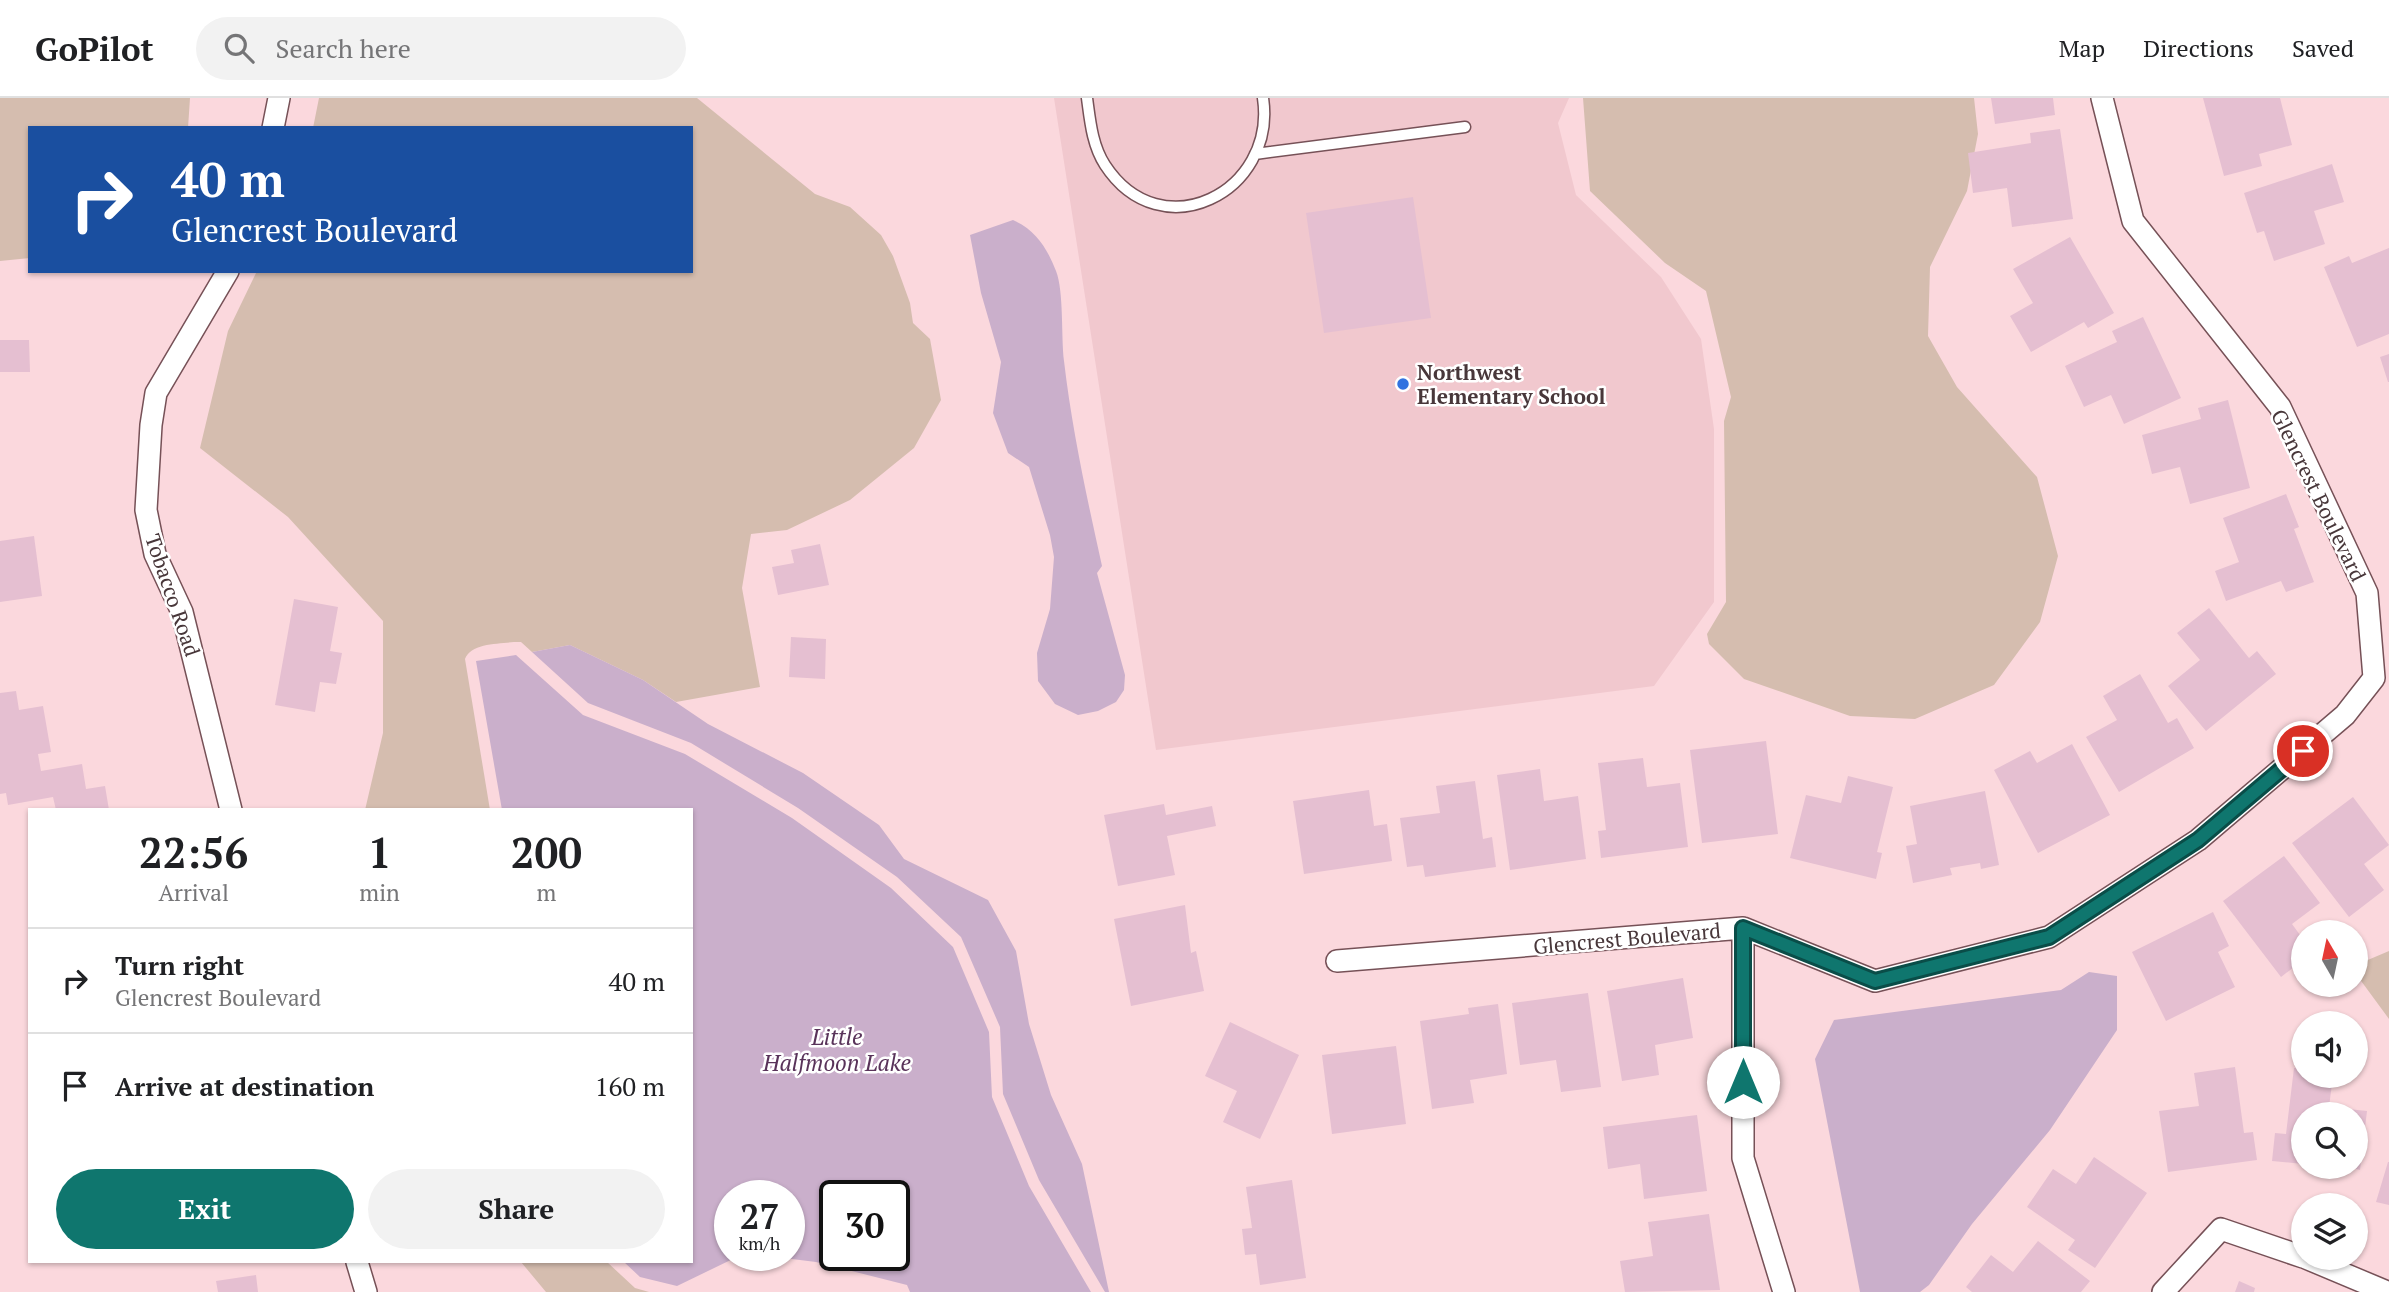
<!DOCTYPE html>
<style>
:root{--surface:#fff;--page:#f2f2f2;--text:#202124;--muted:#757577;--line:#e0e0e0;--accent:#0f766e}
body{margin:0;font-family:"PT Serif",serif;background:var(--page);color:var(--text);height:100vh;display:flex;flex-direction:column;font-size:26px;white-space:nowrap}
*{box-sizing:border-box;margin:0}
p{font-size:23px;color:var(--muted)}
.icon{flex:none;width:38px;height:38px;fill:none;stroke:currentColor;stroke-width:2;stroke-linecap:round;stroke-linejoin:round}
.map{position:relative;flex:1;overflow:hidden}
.panel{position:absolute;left:28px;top:710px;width:665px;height:455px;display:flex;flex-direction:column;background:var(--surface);border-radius:0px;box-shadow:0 2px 5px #0004}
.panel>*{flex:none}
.guide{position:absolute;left:28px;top:28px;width:665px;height:147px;border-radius:0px;box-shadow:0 2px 5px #0004;background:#1a4fa0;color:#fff;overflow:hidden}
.needle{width:46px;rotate:351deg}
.controls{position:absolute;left:2291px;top:822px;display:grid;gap:14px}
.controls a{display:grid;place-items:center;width:77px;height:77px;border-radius:50%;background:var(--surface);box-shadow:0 2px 5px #0004;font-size:35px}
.speed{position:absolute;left:714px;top:1082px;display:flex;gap:14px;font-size:35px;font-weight:700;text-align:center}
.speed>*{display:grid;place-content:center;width:91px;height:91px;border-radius:50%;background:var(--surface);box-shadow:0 2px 5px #0004;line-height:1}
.speed small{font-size:18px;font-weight:400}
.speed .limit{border:4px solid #111;border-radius:10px;background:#fff;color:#111}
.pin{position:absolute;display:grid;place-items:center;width:60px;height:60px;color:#fff;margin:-30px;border:4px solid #fff;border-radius:50%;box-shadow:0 2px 7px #0007}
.me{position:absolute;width:77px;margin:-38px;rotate:0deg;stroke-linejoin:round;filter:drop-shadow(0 0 5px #0008)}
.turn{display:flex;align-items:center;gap:24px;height:147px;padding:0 28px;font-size:32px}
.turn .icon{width:91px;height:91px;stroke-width:2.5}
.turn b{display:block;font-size:49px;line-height:60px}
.eta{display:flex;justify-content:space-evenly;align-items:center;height:119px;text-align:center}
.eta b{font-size:42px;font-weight:800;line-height:49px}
.primary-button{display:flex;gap:14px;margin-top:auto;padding:14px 28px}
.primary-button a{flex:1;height:80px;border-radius:42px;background:var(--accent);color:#fff;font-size:28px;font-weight:800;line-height:80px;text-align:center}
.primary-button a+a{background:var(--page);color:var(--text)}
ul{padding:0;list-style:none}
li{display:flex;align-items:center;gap:21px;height:105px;padding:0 28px;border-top:2px solid var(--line)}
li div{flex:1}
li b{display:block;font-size:26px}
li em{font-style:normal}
header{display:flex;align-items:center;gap:42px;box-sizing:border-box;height:98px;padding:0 35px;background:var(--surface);border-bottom:2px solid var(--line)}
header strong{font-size:33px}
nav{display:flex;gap:38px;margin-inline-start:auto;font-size:24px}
.search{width:490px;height:63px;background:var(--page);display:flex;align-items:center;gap:18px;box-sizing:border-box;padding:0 24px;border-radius:38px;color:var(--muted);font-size:26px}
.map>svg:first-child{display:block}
.built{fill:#f1c8ce}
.green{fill:#d5bdaf}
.water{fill:#caafcb;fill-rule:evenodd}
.building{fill:#e5bfd1}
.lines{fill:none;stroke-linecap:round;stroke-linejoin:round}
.lane-casing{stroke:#765157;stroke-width:13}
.street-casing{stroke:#765157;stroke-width:24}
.lane{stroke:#fff;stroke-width:10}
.street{stroke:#fff;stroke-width:21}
.route-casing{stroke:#0a4d48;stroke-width:18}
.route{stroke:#0f766e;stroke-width:12}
.poi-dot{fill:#3273e0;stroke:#fff;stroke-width:2.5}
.labels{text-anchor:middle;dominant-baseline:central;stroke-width:5;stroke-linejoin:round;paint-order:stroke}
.poi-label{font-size:21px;font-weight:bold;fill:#48373a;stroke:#fff;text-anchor:start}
.street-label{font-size:21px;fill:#48373a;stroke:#fff}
.water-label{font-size:23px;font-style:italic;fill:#59335a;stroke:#fff}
</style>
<header>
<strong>GoPilot</strong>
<div class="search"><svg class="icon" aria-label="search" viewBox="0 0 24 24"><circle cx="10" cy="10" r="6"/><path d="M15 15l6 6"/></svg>Search here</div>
<nav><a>Map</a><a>Directions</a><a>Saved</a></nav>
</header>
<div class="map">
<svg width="2389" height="1194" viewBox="0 0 2389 1194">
<rect width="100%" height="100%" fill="#fbd8dd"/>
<path class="built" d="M 1054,0 L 1569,0 L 1558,25 L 1576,97 L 1661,179 L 1701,241 L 1714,331 L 1714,504 L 1654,588 L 1156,652 Z"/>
<path class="green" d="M 0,0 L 190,0 L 188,30 L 30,30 L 30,160 L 0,163 Z
M 319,0 L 697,0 L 815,96 L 850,109 L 881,137 L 893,158 L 910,205 L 913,225 L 930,241 L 941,302 L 914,350 L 850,402 L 787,432 L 751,436 L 742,490 L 760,589 L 676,604 L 643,582 L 570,547 L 532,554 L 521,544 L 514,544 C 498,546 471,545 465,561 L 490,712 L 365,712 L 383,635 L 383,523 L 288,419 L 200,350 L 228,233 L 257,173 L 691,173 L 691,30 L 313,30 Z
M 1583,0 L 1974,0 L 1978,36 L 1967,93 L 1930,169 L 1928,238 L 1957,289 L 2037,379 L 2058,458 L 2040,524 L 1994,587 L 1915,621 L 1850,618 L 1744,581 L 1709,546 L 1707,536 L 1726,504 L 1724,323 L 1731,299 L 1706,193 L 1665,165 L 1590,93 Z
M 2389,853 L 2389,921 L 2356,876 L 2356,867 Z
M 521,1164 L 607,1164 L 635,1190 L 649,1194 L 546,1194 Z"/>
<path class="water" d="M 1013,122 C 1036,132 1047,150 1056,173 C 1064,193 1061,239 1064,263 C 1072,332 1087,400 1102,468 L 1097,475 L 1125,577 L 1124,592 L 1116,604 L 1098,613 L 1078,617 L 1055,606 L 1038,583 L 1037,555 L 1050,511 L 1054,459 L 1050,437 L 1029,369 L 1008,355 L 993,315 L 1001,264 L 981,195 L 970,137 Z
M 570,547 L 643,582 L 708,626 L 803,675 L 879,727 L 904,761 L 988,802 L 1016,853 L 1029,926 L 1051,997 L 1082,1066 L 1109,1194 L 1105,1194 L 1039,1082 L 1003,996 L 1000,929 L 961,839 L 897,779 L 798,710 L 691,645 L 588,605 L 532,554 Z
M 516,557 L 583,617 L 685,656 L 792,720 L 891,790 L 953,849 L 989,934 L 992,999 L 1029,1088 L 1091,1194 L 910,1194 L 907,1187 L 816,1164 L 761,1157 L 789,1157 L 789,1097 L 730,1097 L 730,1157 L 741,1157 L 677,1188 L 640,1179 L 624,1164 L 691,1164 L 691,712 L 502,712 L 476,563 ZM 835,1097 L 894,1097 L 894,1157 L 835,1157 Z
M 2089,874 L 2117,878 L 2117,932 L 2050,1032 L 1972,1126 L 1929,1187 L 1920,1194 L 1860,1194 L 1815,961 L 1834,922 L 2061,892 Z"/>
<path class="building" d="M 1991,0 L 2053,0 L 2055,17 L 1995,26 Z
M 2203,0 L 2280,0 L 2292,47 L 2259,56 L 2262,68 L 2224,78 Z
M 2060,31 L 2073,121 L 2012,129 L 2007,90 L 1973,95 L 1968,55 L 2031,45 L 2030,35 Z
M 2332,66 L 2344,104 L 2314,113 L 2325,146 L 2274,163 L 2264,133 L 2257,135 L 2244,95 Z
M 1413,99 L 1431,220 L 1324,235 L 1306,115 Z
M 2070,139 L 2114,215 L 2088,230 L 2084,224 L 2031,254 L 2010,218 L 2033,205 L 2013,171 Z
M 2389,150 L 2389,236 L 2357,249 L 2324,169 L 2349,158 L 2352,165 Z
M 2143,219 L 2181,300 L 2124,326 L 2111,297 L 2084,309 L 2065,268 L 2117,244 L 2112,233 Z
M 0,242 L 29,242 L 30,274 L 0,274 Z
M 2389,256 L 2389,284 L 2388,284 L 2380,259 Z
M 2228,302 L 2250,390 L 2190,406 L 2180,369 L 2152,376 L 2142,337 L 2201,321 L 2198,310 Z
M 2286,396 L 2299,429 L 2294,431 L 2314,484 L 2286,494 L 2281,483 L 2226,503 L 2215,473 L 2239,464 L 2223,420 Z
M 34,438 L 42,498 L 0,504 L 0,443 Z
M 820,446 L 829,487 L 778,497 L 772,469 L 794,465 L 791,452 Z
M 294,501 L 338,509 L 330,553 L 342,555 L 336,586 L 320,584 L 315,614 L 275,607 Z
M 2209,510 L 2249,560 L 2257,553 L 2276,576 L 2206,633 L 2168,588 L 2200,562 L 2177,535 Z
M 791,539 L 826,541 L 825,581 L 789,579 Z
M 2140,576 L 2168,625 L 2177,620 L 2194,650 L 2119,694 L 2086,639 L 2117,622 L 2103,598 Z
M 16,593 L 19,612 L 43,608 L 51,654 L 38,656 L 41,673 L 82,666 L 86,691 L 105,688 L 109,712 L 56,712 L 53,699 L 8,707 L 6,695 L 0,696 L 0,595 Z
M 1766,643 L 1778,736 L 1702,745 L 1690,652 Z
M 2072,646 L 2110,717 L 2038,755 L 1994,672 L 2030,653 L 2037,665 Z
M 1643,660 L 1647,689 L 1680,685 L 1688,749 L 1601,760 L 1598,733 L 1606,732 L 1598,665 Z
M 1540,671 L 1544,703 L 1578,698 L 1586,761 L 1510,772 L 1497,677 Z
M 1848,678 L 1893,689 L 1877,754 L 1882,755 L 1876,781 L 1790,760 L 1806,697 L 1841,705 Z
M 1475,683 L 1483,741 L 1492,739 L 1496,769 L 1425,779 L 1423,767 L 1407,769 L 1400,720 L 1440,715 L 1436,688 Z
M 1369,692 L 1374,728 L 1387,726 L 1392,763 L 1304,776 L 1293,703 Z
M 1985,693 L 1999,767 L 1981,771 L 1980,765 L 1950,770 L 1952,777 L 1913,785 L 1906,748 L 1917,746 L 1910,708 Z
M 2353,699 L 2389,747 L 2364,766 L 2384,792 L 2349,819 L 2292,745 Z
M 1164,706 L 1166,717 L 1212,708 L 1216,728 L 1167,738 L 1175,777 L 1118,788 L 1104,717 Z
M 2284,758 L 2320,805 L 2292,826 L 2303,841 L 2303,862 L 2281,879 L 2223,803 Z
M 1185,807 L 1191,855 L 1196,853 L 1204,893 L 1131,908 L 1114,821 Z
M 2213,814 L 2229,848 L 2218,854 L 2235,889 L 2166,923 L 2132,854 Z
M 1683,880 L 1693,940 L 1655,947 L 1659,977 L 1622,983 L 1607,893 Z
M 1588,895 L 1601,989 L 1561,994 L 1556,962 L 1520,967 L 1512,905 Z
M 1498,906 L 1507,976 L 1470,982 L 1474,1005 L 1432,1011 L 1420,923 L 1469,916 L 1468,910 Z
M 1230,924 L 1299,957 L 1260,1041 L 1223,1024 L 1237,993 L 1205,978 Z
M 1396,948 L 1406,1026 L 1332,1036 L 1322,957 Z
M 2235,969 L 2244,1035 L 2253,1034 L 2257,1062 L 2168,1074 L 2159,1013 L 2199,1008 L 2194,975 Z
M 2294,970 L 2303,971 L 2303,978 L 2333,978 L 2329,1009 L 2367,1013 L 2360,1072 L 2356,1071 L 2356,1017 L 2303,1017 L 2303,1066 L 2272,1063 L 2275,1035 L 2286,1036 Z
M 1697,1017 L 1707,1093 L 1644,1101 L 1640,1066 L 1608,1071 L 1603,1029 Z
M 2094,1059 L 2147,1095 L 2095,1170 L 2068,1152 L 2075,1142 L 2027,1109 L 2053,1071 L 2076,1086 Z
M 2388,1064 L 2389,1064 L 2389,1107 L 2376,1104 Z
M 1292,1082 L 1306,1180 L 1260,1187 L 1256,1156 L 1245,1157 L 1242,1131 L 1252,1130 L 1246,1089 Z
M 1709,1116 L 1720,1192 L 1625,1194 L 1620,1163 L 1653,1158 L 1648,1124 Z
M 2038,1143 L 2090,1183 L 2081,1194 L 1972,1194 L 1966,1189 L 1991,1157 L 2013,1174 Z
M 256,1177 L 258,1194 L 218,1194 L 216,1183 Z
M 2239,1183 L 2255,1190 L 2254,1194 L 2235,1194 Z"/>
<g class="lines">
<defs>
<path id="lane" d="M 1087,0 C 1090,22 1092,47 1105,67 C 1161,153 1277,94 1263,0
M 1255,56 L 1465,29"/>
<path id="street" d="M 273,30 L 279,0
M 228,173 L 156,295 L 151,327 L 146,412 L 155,456 L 182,514 L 231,712
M 1743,830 L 1743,1060 L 1784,1194
M 1337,863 L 1743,830 L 1875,883 L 2049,839 L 2198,742 L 2345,617 L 2374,580 L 2367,495 L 2280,309 L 2133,123 L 2102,0
M 2306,1160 L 2387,1194
M 357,1164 L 366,1194
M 2163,1194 L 2221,1131 L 2303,1159"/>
</defs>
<use href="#lane" class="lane-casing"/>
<use href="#street" class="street-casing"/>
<use href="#lane" class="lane"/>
<use href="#street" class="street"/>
</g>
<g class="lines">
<defs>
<path id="route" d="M 1743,984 L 1743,830 L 1875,883 L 2049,839 L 2198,742 L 2303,653"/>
</defs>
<use href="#route" class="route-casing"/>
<use href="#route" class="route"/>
</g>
<circle class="poi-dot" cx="1403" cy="286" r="7"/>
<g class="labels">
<g class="poi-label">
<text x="1417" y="274">Northwest<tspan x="1417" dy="24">Elementary School</tspan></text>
</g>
<g class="street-label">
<text transform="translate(2319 397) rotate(64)">Glencrest Boulevard</text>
<text transform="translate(173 497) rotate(71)">Tobacco Road</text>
<text transform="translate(1627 840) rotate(-5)">Glencrest Boulevard</text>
</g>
<g class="water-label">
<text x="837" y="938">Little<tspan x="837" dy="26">Halfmoon Lake</tspan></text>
</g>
</g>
</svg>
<div class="controls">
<a><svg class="needle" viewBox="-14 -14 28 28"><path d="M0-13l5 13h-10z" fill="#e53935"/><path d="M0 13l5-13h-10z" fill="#757577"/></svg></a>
<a><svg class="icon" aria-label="sound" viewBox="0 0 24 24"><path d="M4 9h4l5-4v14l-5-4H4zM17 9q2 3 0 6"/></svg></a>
<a><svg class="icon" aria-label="search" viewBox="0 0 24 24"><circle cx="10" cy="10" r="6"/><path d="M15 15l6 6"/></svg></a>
<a><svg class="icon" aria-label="layers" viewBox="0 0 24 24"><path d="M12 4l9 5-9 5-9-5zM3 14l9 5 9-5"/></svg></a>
</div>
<div class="speed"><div>27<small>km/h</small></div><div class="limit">30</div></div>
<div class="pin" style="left:2303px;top:653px;background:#d93025"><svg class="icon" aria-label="arrive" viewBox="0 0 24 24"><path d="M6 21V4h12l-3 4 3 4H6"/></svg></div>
<svg class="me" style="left:1743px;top:984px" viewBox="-20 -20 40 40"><circle r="19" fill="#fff"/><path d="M0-13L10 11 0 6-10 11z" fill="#0f766e"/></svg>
<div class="guide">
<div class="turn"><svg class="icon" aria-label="right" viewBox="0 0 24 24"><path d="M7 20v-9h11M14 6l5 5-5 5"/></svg><div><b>40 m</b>Glencrest Boulevard</div></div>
</div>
<section class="panel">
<div class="eta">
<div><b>22:56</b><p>Arrival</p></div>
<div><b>1</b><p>min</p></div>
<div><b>200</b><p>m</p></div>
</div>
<ul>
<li><svg class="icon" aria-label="right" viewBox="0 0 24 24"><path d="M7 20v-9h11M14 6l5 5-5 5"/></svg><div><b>Turn right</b><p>Glencrest Boulevard</p></div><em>40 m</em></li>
<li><svg class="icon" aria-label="arrive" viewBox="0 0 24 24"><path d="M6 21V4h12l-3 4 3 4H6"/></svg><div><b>Arrive at destination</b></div><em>160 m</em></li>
</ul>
<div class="primary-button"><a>Exit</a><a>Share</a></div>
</section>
</div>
